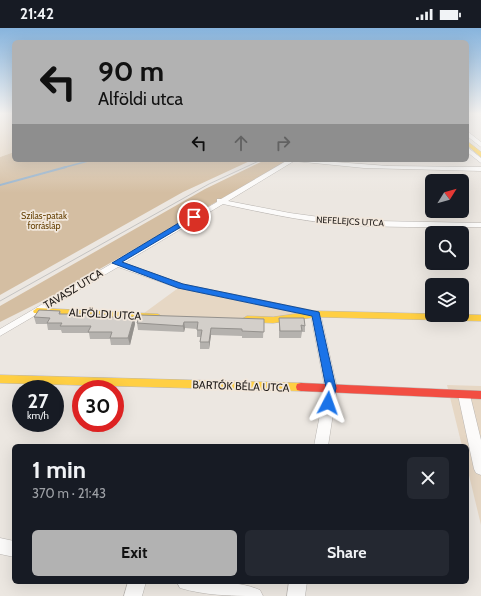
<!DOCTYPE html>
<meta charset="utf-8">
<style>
:root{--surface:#171b24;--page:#242831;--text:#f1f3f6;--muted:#9ea1a6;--accent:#b2b2b2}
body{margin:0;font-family:Cabin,sans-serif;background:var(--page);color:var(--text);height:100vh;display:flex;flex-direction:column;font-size:15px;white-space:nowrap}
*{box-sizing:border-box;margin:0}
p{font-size:13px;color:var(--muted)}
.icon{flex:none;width:22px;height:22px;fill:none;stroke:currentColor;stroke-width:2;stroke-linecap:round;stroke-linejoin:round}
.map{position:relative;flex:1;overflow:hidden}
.drawer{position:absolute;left:12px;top:416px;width:457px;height:140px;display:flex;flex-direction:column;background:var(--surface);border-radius:6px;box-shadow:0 4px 16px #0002}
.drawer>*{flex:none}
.banner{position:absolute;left:12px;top:12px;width:457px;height:122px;border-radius:6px;box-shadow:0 4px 16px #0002;background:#b2b2b2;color:#111;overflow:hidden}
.needle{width:26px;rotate:53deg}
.fabs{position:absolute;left:425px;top:146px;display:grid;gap:8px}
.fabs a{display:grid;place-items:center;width:44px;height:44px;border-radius:6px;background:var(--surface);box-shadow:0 4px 16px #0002;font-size:20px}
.speed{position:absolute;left:12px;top:352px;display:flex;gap:8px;font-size:20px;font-weight:700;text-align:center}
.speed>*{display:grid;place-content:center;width:52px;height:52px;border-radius:50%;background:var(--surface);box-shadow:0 4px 16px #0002;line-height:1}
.speed small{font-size:10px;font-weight:400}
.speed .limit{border:6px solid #d22;background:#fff;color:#111}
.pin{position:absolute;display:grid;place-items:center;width:34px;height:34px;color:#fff;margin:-17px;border:2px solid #fff;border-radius:50%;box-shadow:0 1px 4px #0007}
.me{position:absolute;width:44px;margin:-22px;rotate:4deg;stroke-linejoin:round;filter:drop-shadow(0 0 3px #0008)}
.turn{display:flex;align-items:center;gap:14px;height:84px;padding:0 20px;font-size:18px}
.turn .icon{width:52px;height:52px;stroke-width:2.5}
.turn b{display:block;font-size:28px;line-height:34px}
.lanes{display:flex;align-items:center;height:38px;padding:0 20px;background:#0003;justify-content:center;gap:20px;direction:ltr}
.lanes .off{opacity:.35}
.round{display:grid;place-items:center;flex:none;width:42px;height:42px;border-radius:6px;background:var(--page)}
.summary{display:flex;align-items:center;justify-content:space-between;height:68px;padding:0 20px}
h1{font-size:24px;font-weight:800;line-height:30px}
.primary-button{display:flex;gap:8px;margin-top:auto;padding:8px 20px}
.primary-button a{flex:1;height:46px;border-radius:6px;background:var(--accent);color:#111;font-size:16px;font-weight:800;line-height:46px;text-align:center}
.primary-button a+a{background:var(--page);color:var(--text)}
.status{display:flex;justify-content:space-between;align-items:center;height:28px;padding:0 20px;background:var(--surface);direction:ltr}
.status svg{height:11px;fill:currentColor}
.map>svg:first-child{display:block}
.green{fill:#e6d7c4}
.forest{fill:#d4bea2}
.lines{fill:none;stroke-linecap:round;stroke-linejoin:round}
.stream-far1{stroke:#96b3cd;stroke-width:1.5}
.stream{stroke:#96b3cd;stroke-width:2}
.street-casing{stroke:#bab6b2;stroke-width:1}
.slow-casing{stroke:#bab6b2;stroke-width:1}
.jam-casing{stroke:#bab6b2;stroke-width:1}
.street{fill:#fcfbfa;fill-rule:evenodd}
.slow{fill:#ffcf43;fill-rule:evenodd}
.jam{fill:#f24e42;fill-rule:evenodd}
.tram{stroke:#c4c3c2;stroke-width:1}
.wall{fill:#b5b2ae}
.shaded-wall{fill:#94918d}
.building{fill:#d3cfca;stroke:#94918d}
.route{fill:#1a73e8;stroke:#114b97}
.labels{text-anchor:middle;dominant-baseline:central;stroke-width:3.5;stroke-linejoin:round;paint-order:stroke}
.far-park-label{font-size:9px;fill:#674206;stroke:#f1e7dc}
.far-street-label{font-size:9px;fill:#1e1a17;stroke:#f1e7dc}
.street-label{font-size:11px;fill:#1e1a17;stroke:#f1e7dc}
</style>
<div class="status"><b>21:42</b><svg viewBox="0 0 49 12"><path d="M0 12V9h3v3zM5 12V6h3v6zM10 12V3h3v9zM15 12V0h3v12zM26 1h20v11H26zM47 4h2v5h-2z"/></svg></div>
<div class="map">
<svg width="481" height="568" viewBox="0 0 481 568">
<rect width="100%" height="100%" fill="#ece7e1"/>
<path class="green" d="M 0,86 L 14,86 L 14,124 L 0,129 Z
M 181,258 L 316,286 L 273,292 L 140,288 Z
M 447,357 L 481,358 L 481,497 L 467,439 L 467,418 L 462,418 Z"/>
<path class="forest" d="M 14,124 L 14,132 L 252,132 L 183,164 L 0,267 L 0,129 Z
M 265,132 L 289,132 L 58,265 L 0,294 L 0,278 L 205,161 Z"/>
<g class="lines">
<path class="stream-far1" d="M 62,140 L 92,132"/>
<path class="stream" d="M 0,157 L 66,139"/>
<defs>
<path id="street" d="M 467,103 L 481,114 L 481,119 L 467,108 Z
M 467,119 L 481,130 L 481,135 L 467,124 Z
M 288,132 L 309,132 L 388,138 L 481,139 L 481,143 L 364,140 L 294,133 L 228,173 L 290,185 L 334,191 L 376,193 L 481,195 L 481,199 C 432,199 383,200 334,196 C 297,192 260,184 223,176 L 124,235 L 183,256 L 320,284 L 337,360 L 328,418 L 314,418 L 325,360 L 311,288 L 178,260 L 118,239 L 0,308 L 0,301 L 217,174 L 217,171 L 221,171 Z
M 464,363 L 468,364 L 470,367 L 481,412 L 481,447 L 476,445 L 474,441 L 458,367 L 460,364 Z
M 0,510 L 14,513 L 14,529 L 0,526 Z
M 128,554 L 146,554 L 142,568 L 124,568 Z
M 177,554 C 205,554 234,551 260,562 L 263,568 C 235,568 206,568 180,560 Z
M 289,554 L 307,554 L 305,568 L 287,568 Z"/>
<path id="slow" d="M 467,113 L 481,124 L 481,129 L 467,117 Z
M 37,280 L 158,286 L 163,289 L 158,292 L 34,285 L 33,283 Z
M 316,283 L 481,287 L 481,293 L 316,289 L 273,295 L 247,294 L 242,291 L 247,288 L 273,289 Z
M 0,347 L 301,355 L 305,356 L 306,359 L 305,362 L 301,363 L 0,355 Z"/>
<path id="jam" d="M 301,355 L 481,363 L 481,371 L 301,363 L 297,362 L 296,359 L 297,356 Z"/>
</defs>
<use href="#street" class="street-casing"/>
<use href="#slow" class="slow-casing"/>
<use href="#jam" class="jam-casing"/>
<use href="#street" class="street"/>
<use href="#slow" class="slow"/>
<use href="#jam" class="jam"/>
<path class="tram" d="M 0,273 L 209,156 L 261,132"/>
</g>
<path class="wall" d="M 60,283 L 61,286 L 110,289 L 134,289 L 135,296 L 130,317 L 111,317 L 110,311 L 90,311 L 89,305 L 62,305 L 61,302 L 48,302 L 47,296 L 36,296 L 34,289 Z
M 279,290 L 305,298 L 305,304 L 302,304 L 301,310 L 279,310 Z
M 264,291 L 263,310 L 242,310 L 242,308 L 211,307 L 209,321 L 200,321 L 200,314 L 201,309 L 197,309 L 197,301 L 185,300 L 184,304 L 138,302 L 137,295 Z"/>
<path class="shaded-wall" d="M 134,289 L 135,296 L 130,317 L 128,310 Z
M 184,294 L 185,300 L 184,304 L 183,298 Z
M 211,300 L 211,307 L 209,321 L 209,314 Z"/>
<path class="building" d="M 39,282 L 60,283 L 59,286 L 85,286 L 110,287 L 109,289 L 134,289 L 128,310 L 110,310 L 112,304 L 88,304 L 91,298 L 60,298 L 62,295 L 47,295 L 50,290 L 34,289 Z
M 140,287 L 264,291 L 264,304 L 242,303 L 242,301 L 211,300 L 209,314 L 200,314 L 202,302 L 197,302 L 198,294 L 184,294 L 183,298 L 137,295 Z
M 279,290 L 304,290 L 305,298 L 301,297 L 302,303 L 280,303 Z"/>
<linearGradient id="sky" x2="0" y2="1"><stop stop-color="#87b4dd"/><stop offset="0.52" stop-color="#f6f4f2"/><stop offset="1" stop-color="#f6f4f2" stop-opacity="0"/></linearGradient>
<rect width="481" height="165" fill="url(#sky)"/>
<path class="route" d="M 192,187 L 198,189 L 122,234 L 183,256 L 319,284 L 336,360 L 332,378 L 328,379 L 325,378 L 323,375 L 326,360 L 312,288 L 178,260 L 112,235 Z"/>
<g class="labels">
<g class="far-park-label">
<text x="44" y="187">Szilas-patak<tspan x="44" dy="10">forrásláp</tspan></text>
</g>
<g class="far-street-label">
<text transform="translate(350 193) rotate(3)">NEFELEJCS UTCA</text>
</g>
<g class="street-label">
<text transform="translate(73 261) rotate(-31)">TAVASZ UTCA</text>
<text transform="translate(105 286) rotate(3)">ALFÖLDI UTCA</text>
<text transform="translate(241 358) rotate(2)">BARTÓK BÉLA UTCA</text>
</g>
</g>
</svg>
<div class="fabs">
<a><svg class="needle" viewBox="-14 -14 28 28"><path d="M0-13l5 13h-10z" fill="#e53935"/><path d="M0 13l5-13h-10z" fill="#9ea1a6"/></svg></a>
<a><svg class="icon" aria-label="search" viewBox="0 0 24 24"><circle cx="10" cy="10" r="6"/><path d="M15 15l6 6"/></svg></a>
<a><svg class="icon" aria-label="layers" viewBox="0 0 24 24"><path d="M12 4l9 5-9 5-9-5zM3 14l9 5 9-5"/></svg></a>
</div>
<div class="speed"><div>27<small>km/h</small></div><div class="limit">30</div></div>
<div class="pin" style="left:194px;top:189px;background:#d93025"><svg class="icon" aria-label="arrive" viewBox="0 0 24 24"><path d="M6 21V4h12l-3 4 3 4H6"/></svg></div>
<svg class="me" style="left:328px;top:375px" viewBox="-20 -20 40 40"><path d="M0-17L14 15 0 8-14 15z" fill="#1a73e8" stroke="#fff" stroke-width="4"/></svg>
<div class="banner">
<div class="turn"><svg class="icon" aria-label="left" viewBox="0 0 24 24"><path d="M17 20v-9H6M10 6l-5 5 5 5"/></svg><div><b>90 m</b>Alföldi utca</div></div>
<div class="lanes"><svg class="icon" aria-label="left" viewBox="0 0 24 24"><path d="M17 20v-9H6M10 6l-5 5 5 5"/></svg><svg class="icon off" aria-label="ahead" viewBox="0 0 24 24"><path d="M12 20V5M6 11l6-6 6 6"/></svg><svg class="icon off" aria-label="right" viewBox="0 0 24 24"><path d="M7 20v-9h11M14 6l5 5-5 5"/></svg></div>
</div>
<section class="drawer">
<div class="summary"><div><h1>1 min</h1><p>370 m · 21:43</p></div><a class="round"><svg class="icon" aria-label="close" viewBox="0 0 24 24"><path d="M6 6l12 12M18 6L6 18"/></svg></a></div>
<div class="primary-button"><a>Exit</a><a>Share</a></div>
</section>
</div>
